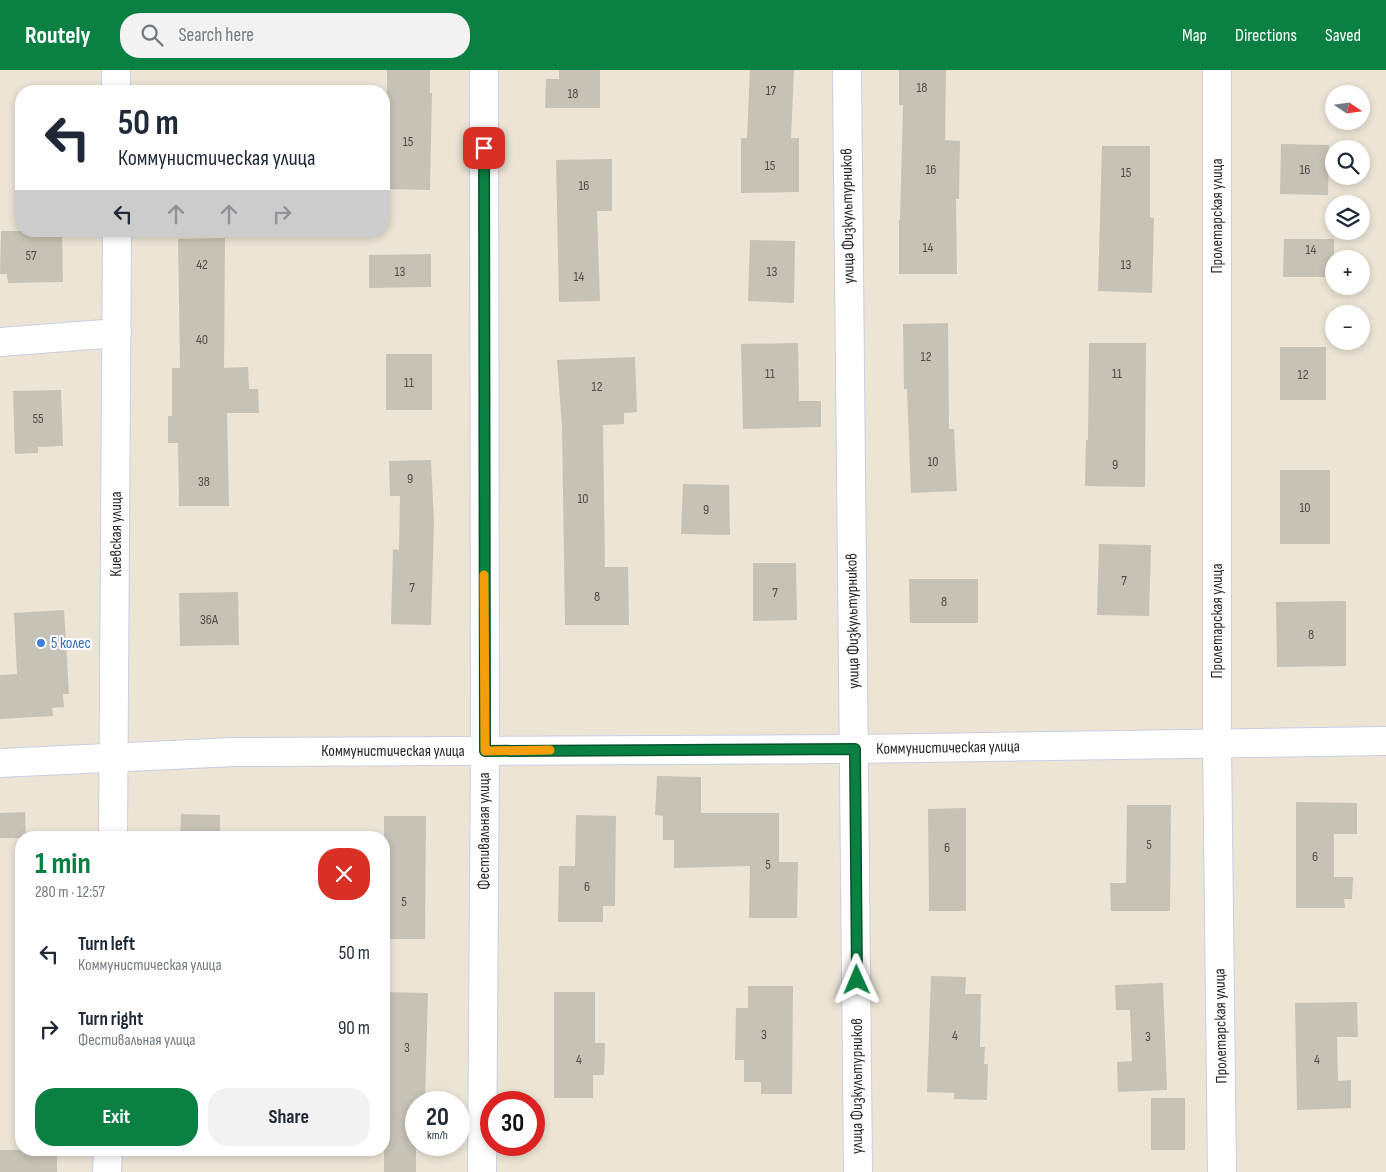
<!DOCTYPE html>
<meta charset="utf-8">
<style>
:root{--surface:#fff;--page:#f2f2f3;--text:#1f2937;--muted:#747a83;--accent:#0b8043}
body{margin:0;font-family:"Sofia Sans Condensed",sans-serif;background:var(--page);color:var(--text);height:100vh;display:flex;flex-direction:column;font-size:19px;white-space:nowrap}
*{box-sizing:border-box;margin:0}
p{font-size:16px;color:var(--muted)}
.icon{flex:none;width:28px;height:28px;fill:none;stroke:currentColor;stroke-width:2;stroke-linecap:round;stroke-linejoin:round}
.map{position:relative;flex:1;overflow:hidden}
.side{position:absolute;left:15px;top:761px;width:375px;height:325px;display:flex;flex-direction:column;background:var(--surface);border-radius:20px;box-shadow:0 2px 8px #0003}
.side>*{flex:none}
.hud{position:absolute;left:15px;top:15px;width:375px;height:152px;border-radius:20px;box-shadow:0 2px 8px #0003;background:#fff;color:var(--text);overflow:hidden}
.needle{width:32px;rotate:103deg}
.controls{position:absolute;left:1325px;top:15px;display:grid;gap:10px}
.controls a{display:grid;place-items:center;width:45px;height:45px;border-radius:50%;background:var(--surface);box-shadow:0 2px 8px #0003;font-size:25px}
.speed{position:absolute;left:405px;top:1021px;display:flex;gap:10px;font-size:25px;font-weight:700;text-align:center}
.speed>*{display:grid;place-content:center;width:65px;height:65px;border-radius:50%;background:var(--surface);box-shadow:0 2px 8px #0003;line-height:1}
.speed small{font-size:12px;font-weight:400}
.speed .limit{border:8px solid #d22;background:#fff;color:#111}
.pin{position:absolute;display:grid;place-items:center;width:42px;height:42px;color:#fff;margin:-21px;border-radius:10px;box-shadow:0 2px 8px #0006}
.me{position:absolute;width:55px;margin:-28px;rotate:359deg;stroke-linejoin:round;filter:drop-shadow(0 0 4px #0008)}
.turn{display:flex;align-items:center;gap:18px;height:105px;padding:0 20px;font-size:22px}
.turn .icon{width:65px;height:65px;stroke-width:2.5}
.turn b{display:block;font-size:35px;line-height:42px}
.lanes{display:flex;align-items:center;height:48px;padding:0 20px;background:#0003;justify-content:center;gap:25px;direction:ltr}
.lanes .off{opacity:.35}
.round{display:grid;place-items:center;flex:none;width:52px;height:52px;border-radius:20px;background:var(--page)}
.headline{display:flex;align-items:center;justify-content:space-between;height:85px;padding:0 20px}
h1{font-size:30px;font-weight:700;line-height:38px;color:var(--accent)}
.primary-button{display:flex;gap:10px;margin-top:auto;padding:10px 20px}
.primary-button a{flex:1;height:58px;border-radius:20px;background:var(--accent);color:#fff;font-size:20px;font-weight:700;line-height:58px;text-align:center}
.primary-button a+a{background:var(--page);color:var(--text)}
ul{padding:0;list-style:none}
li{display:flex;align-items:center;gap:15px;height:75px;padding:0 20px}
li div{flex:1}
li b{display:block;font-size:19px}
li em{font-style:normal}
header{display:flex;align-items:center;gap:30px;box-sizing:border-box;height:70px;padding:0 25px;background:var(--accent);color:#fff}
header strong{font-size:24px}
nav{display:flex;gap:28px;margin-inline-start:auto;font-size:18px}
.search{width:350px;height:45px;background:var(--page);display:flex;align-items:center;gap:12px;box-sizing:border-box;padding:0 18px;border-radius:20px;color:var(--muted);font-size:19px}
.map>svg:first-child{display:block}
.building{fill:#c6c2b6}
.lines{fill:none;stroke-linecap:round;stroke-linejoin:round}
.minor-casing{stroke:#cbcde2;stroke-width:30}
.tertiary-casing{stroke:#cbcde2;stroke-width:30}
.secondary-casing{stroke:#cbcde2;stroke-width:30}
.minor{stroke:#fff;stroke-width:28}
.tertiary{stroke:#fff;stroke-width:28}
.secondary{stroke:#fff;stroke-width:28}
.route-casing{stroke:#07532c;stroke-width:12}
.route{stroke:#0b8043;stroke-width:9}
.slow{stroke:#f59e0b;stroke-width:9}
.shop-dot{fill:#3f7fe0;stroke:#fff;stroke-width:2}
.labels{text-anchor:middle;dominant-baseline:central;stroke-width:4;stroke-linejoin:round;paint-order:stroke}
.number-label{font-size:14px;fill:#4f4e4b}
.street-label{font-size:16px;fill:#272727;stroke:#fff}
.shop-label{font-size:16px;fill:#366cbe;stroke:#fff;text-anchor:start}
</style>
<header>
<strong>Routely</strong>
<div class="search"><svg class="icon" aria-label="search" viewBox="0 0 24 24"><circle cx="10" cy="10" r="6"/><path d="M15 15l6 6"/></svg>Search here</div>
<nav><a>Map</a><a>Directions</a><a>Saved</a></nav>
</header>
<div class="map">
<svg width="1386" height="1102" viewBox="0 0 1386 1102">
<rect width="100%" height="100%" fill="#ece5d6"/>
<path class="building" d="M 387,0 L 430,0 L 430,23 L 432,23 L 430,120 L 384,119 L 384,22 L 387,22 Z
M 559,0 L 600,0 L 600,38 L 545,38 L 546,9 L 559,9 Z
M 750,0 L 794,0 L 791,68 L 799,68 L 799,122 L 741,123 L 741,68 L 747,68 Z
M 899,0 L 946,0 L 945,70 L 960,71 L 959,129 L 956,129 L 957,204 L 899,204 L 899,150 L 900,150 L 903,35 L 899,35 Z
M 1281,74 L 1329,75 L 1328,125 L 1280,124 Z
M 1102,76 L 1150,76 L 1150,147 L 1154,148 L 1152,223 L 1098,221 Z
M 612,89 L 612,141 L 597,141 L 600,231 L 559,232 L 556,90 Z
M 1,161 L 62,161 L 63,212 L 8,213 L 7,204 L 0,204 Z
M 225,168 L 224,298 L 248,297 L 249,319 L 258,319 L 259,343 L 227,343 L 229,436 L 179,436 L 178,373 L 168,373 L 168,346 L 172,346 L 172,298 L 180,298 L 178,169 Z
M 1284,169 L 1334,169 L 1334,207 L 1283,207 Z
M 750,170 L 795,171 L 794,233 L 748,231 Z
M 431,184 L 431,217 L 369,218 L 369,185 Z
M 948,253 L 949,359 L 954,359 L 957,421 L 911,423 L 907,319 L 904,319 L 903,254 Z
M 798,273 L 799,331 L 821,331 L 821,357 L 743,359 L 741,274 Z
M 1089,273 L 1146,273 L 1145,417 L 1085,416 L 1086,370 L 1088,370 Z
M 1280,277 L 1326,277 L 1326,330 L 1280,330 Z
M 386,284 L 432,284 L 432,340 L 386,340 Z
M 635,287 L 637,342 L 624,343 L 624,354 L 603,355 L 605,497 L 628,497 L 629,555 L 565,555 L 562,356 L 557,290 Z
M 61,320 L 63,376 L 38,377 L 38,383 L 15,384 L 13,321 Z
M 431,390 L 434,452 L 431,555 L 391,554 L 393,479 L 399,480 L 400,426 L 390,426 L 389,391 Z
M 1280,400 L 1330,400 L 1330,474 L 1280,474 Z
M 683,414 L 729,415 L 730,465 L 681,464 Z
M 1099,474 L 1151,475 L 1149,546 L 1097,545 Z
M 753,493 L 796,493 L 797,550 L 753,551 Z
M 909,509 L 978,509 L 978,553 L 910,553 Z
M 238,522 L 239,575 L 180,576 L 179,523 Z
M 1346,531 L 1346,596 L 1277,597 L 1276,532 Z
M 64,540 L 69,624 L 63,624 L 64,637 L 52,638 L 53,646 L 0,649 L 0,605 L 17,604 L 14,543 Z
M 657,706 L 701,707 L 701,743 L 779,743 L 779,792 L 798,792 L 797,848 L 749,848 L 750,796 L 674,798 L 674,770 L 663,770 L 663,746 L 655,745 Z
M 1296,732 L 1357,733 L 1357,764 L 1334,764 L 1334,807 L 1353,807 L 1352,829 L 1344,829 L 1345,838 L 1296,838 Z
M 1127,735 L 1171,735 L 1170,841 L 1111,841 L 1110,813 L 1126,813 Z
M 966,738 L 966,841 L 929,841 L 928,739 Z
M 25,742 L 26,768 L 0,768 L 0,743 Z
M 181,744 L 220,745 L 220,768 L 180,768 Z
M 576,745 L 616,746 L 615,836 L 603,836 L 603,852 L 558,852 L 559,796 L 575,796 Z
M 384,746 L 426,746 L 425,869 L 384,869 Z
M 931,906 L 966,907 L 965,924 L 981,924 L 980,977 L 985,977 L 984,994 L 988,994 L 987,1030 L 954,1029 L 954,1023 L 927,1022 Z
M 1163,913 L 1167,1020 L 1118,1022 L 1117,992 L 1132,991 L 1130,940 L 1116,940 L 1115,915 Z
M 748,916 L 793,916 L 792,1024 L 761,1024 L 761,1012 L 744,1012 L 744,990 L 735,990 L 736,938 L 748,938 Z
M 384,922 L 428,923 L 425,1032 L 416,1032 L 416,1102 L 384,1102 Z
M 554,922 L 595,922 L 595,973 L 605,973 L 604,1005 L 593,1005 L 593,1028 L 554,1028 Z
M 1357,932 L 1358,967 L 1337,967 L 1338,1011 L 1351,1010 L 1351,1038 L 1297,1040 L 1295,933 Z
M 1151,1028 L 1185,1028 L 1185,1080 L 1151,1080 Z
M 0,1080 L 57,1080 L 57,1102 L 0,1102 Z"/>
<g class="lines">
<defs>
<path id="minor" d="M 847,0 L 858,1102
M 1217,0 L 1217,674 L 1222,1102
M 0,272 L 117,263
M 482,1102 L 485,681 L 484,0"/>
<path id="tertiary" d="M 0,693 L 234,682 L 855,679 L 1386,671"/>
<path id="secondary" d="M 116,0 L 116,21
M 113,768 L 117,161
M 107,1102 L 108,1080"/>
</defs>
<use href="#minor" class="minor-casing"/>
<use href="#tertiary" class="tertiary-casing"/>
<use href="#secondary" class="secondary-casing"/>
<use href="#minor" class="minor"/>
<use href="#tertiary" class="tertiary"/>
<use href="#secondary" class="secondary"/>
</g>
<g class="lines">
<defs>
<path id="route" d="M 484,78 L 485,681 L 855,679 L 857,910"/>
</defs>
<use href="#route" class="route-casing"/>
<use href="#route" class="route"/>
<path class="slow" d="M 484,505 L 485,681 L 550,680"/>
</g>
<circle class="shop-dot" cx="41" cy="573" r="5"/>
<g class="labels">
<g class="number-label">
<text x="922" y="17">18</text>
<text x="771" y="20">17</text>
<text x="573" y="23">18</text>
<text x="408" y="71">15</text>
<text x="770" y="95">15</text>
<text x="931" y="99">16</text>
<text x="1305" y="99">16</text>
<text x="1126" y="102">15</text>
<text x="584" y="115">16</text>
<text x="928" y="177">14</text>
<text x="1311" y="179">14</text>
<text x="31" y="185">57</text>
<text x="202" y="194">42</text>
<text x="1126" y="194">13</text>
<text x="400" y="201">13</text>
<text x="772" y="201">13</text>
<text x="579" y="206">14</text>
<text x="202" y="269">40</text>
<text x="926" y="286">12</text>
<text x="770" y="303">11</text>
<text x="1117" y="303">11</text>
<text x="1303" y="304">12</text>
<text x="409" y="312">11</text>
<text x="597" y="316">12</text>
<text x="38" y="348">55</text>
<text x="933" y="391">10</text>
<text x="1115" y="394">9</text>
<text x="410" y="408">9</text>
<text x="204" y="411">38</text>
<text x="583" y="428">10</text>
<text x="1305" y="437">10</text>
<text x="706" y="439">9</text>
<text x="1124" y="510">7</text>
<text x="412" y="517">7</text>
<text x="775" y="522">7</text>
<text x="597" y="526">8</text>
<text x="944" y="531">8</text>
<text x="209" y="549">36А</text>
<text x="1311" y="564">8</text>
<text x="1149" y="774">5</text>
<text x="947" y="777">6</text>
<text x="1315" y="786">6</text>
<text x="768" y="794">5</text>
<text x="587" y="816">6</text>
<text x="404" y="831">5</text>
<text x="764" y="964">3</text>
<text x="955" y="965">4</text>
<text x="1148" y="966">3</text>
<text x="407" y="977">3</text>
<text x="579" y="989">4</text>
<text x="1317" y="989">4</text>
</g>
<g class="street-label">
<text transform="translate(848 146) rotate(-91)">улица Физкультурников</text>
<text transform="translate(1217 146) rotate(-90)">Пролетарская улица</text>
<text transform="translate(116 464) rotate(-90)">Киевская улица</text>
<text transform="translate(853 551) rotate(-91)">улица Физкультурников</text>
<text transform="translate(1217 551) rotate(-90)">Пролетарская улица</text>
<text transform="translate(948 678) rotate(-1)">Коммунистическая улица</text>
<text x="393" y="681">Коммунистическая улица</text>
<text transform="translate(484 761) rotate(-90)">Фестивальная улица</text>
<text transform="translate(1221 956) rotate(-91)">Пролетарская улица</text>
<text transform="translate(857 1016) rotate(-90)">улица Физкультурников</text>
</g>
<g class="shop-label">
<text x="51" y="573">5 колес</text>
</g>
</g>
</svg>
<div class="controls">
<a><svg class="needle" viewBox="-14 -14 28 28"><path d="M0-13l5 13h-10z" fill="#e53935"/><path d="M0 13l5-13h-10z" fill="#747a83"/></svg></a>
<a><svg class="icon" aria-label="search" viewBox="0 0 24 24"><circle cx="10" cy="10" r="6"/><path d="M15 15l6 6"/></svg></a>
<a><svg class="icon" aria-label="layers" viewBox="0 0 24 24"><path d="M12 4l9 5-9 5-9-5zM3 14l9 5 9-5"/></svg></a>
<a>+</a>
<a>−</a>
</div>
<div class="speed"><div>20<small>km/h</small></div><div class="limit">30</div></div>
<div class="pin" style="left:484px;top:78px;background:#d93025"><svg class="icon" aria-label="arrive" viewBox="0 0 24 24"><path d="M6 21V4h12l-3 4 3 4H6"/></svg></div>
<svg class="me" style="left:857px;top:910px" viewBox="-20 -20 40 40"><path d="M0-17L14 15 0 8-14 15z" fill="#0b8043" stroke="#fff" stroke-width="4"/></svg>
<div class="hud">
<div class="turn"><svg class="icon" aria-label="left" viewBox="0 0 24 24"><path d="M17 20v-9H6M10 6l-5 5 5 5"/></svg><div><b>50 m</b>Коммунистическая улица</div></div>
<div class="lanes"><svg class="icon" aria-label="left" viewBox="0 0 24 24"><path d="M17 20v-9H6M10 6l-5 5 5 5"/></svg><svg class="icon off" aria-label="ahead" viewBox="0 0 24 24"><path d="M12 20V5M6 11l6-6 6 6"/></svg><svg class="icon off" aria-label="ahead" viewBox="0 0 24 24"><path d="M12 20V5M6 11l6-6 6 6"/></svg><svg class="icon off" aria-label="right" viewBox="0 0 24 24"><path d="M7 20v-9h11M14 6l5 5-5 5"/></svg></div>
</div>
<section class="side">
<div class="headline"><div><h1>1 min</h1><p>280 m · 12:57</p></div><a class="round" style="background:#d93025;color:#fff"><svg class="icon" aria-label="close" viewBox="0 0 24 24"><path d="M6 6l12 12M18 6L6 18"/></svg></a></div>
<ul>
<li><svg class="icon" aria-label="left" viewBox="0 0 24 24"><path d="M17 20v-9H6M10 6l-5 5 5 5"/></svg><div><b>Turn left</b><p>Коммунистическая улица</p></div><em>50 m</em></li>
<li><svg class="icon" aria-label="right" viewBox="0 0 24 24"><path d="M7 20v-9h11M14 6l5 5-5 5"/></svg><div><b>Turn right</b><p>Фестивальная улица</p></div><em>90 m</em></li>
</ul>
<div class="primary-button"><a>Exit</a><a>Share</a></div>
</section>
</div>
